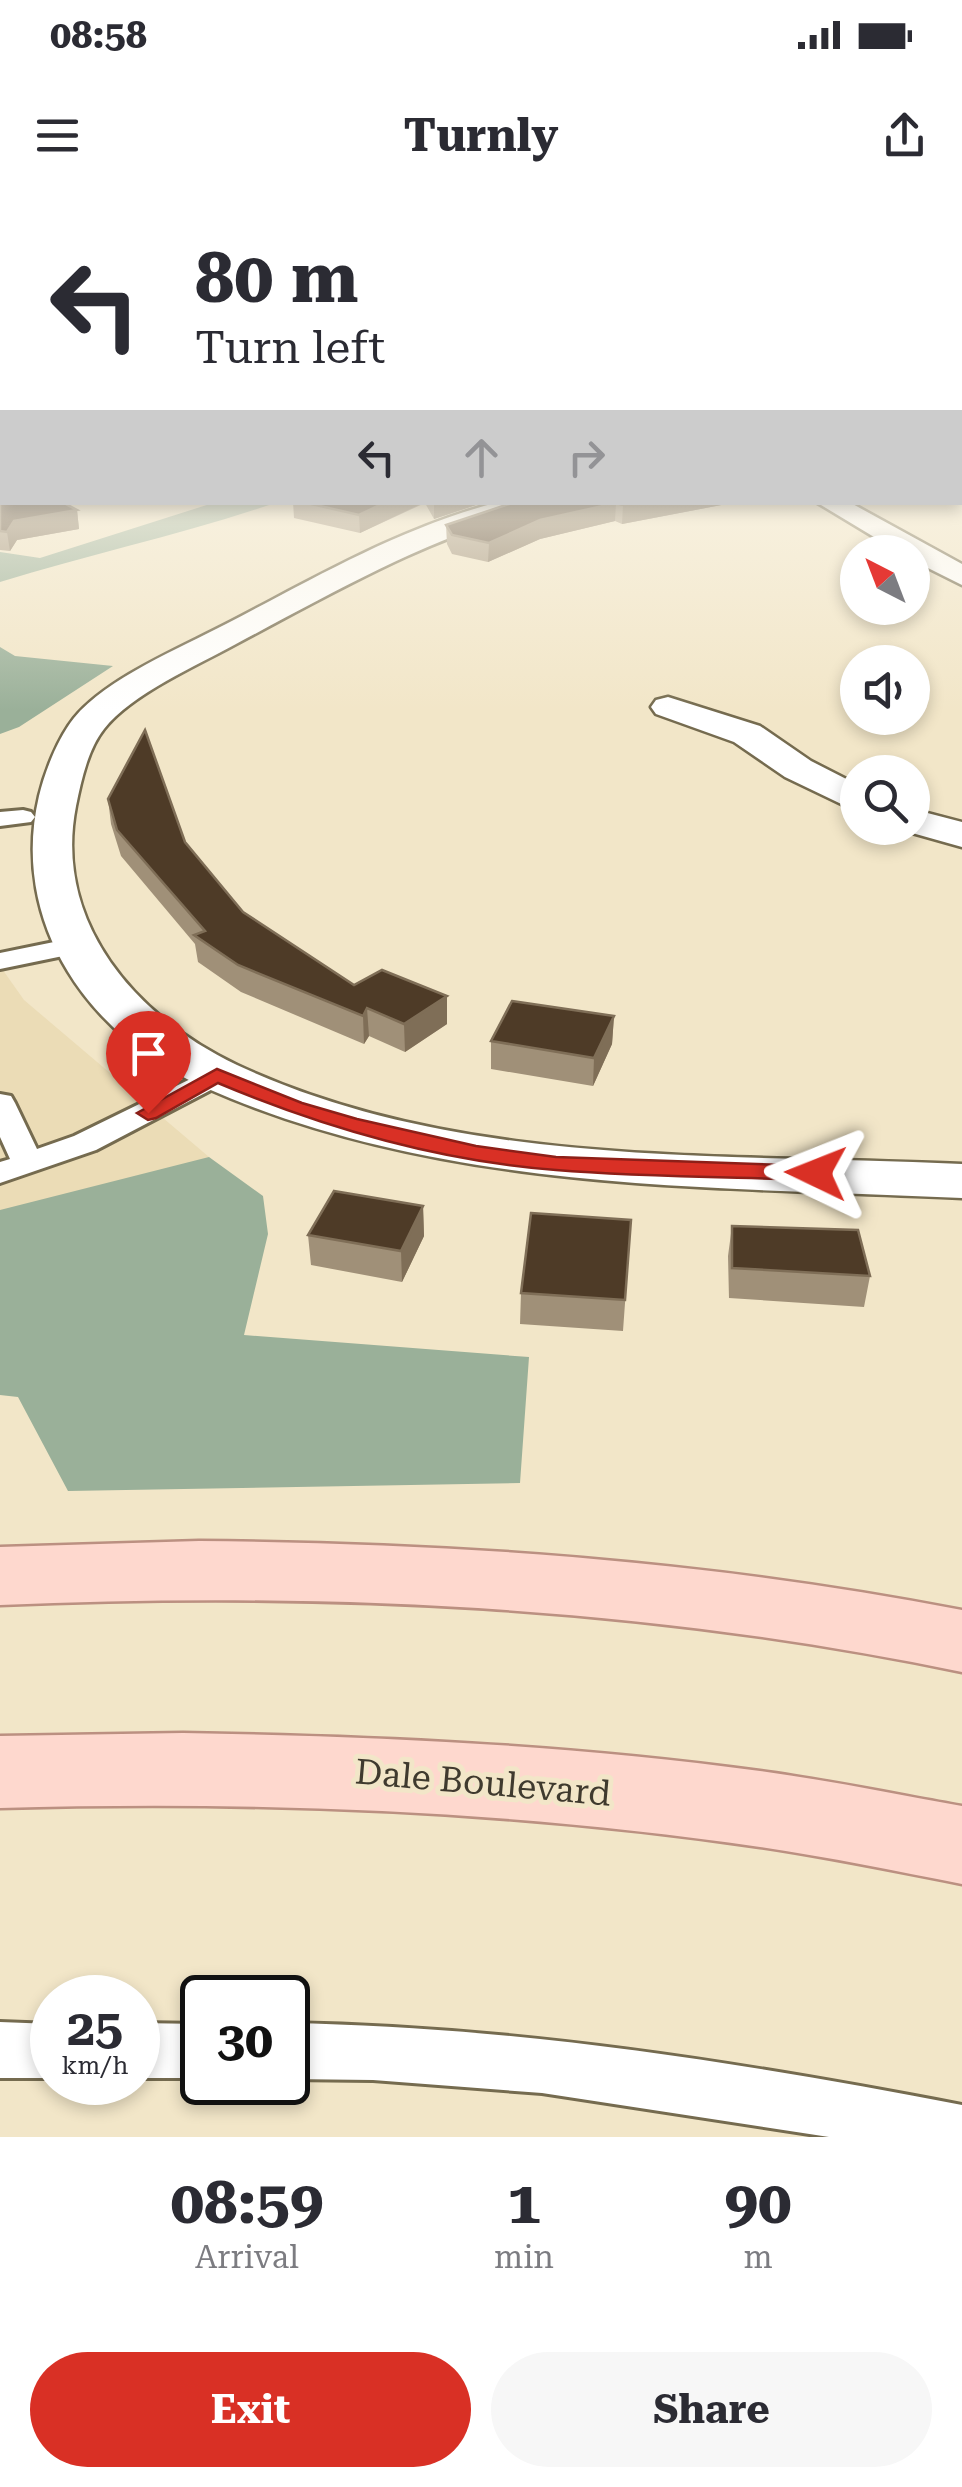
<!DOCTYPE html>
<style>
:root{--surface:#fff;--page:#f7f7f7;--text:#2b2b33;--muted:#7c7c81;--accent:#d93025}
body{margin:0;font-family:"Roboto Serif",serif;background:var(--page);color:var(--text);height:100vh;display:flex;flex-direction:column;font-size:38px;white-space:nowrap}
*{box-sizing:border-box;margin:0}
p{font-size:32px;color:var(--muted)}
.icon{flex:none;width:55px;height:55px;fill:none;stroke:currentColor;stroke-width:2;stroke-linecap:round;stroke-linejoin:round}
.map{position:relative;height:1937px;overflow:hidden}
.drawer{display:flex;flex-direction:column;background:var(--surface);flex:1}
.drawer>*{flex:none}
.guide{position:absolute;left:0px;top:0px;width:962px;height:305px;box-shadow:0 5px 15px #0003;background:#fff;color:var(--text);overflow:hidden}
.needle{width:65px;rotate:318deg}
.tools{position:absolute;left:840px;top:335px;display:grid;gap:20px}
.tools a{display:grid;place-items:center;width:90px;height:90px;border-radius:50%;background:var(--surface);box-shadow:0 5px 15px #0003;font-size:50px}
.speed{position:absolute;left:30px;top:1775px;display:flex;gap:20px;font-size:50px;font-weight:700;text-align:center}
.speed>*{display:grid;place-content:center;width:130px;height:130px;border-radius:50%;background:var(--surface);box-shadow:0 5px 15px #0003;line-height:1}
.speed small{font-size:25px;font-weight:400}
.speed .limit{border:5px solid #111;border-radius:15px;background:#fff;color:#111}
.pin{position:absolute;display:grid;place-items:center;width:85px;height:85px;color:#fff;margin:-102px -42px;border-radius:50% 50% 50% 0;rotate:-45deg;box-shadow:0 0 10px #0007}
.pin .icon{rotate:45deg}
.me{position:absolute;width:110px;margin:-55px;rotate:272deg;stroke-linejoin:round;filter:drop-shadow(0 0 8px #0008)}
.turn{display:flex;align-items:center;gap:35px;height:210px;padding:0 30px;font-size:45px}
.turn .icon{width:130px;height:130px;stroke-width:2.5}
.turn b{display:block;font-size:70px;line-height:85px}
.lanes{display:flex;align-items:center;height:95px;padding:0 30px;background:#0003;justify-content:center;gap:50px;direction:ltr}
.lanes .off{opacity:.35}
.eta{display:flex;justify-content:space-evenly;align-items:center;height:170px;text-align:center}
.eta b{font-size:60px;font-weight:700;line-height:70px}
.button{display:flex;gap:20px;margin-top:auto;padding:20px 30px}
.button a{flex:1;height:115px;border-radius:60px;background:var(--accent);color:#fff;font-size:40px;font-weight:700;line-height:115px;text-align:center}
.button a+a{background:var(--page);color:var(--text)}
.status{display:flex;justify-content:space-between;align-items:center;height:70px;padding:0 50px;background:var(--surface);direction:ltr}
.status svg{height:28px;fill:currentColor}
header{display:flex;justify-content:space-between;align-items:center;height:130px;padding:0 30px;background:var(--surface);font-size:45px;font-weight:700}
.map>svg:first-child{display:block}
.built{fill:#ebdcb6}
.forest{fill:#9ab099}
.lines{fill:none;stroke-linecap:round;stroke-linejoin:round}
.service-casing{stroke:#756b4f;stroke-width:6}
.minor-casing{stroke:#756b4f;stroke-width:5}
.primary-casing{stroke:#bb9081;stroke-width:5}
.service{fill:#fff;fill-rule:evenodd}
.minor{fill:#fff;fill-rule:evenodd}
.primary{fill:#fed8ce;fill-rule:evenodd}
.wall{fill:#a09078}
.shaded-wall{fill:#7f6e57}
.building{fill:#4e3b27;stroke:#7f6e57;stroke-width:2.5}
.route{fill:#d93025;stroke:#8d1f18;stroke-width:2.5}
.labels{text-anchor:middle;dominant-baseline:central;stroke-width:10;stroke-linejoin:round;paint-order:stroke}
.near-street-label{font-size:35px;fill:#3f3a2e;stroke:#f2e6c8}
</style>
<div class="status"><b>08:58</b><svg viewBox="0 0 49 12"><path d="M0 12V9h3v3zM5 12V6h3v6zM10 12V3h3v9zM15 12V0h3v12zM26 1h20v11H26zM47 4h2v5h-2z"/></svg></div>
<header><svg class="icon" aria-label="menu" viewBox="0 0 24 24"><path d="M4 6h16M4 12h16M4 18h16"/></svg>Turnly<svg class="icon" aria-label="share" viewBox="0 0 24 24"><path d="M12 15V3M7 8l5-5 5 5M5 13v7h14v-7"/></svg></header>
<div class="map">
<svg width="962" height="1937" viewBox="0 0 962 1937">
<rect width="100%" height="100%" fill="#f2e6c8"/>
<path class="built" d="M 0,766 L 24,800 L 209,957 L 86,1088 L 0,1101 Z"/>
<path class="forest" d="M 213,303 L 275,303 C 185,334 91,354 0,382 L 0,352 L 40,358 Z
M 0,447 L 15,456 L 113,466 L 19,527 L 0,534 Z
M 209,957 L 263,996 L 268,1034 L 244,1135 L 529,1157 L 520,1283 L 68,1291 L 18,1197 L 0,1195 L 0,1010 Z"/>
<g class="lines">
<defs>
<path id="service" d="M 23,610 L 31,612 L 35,617 L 31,622 L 0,626 L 0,612 Z
M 54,742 L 63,744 L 67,750 L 63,756 L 0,769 L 0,753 Z
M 217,866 L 228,869 L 232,875 L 228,881 L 96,950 L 0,983 L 0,962 L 10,959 L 0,937 L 0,894 L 11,896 L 15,903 L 37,949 L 74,936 Z
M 0,1822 L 52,1824 L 52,1878 L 0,1878 Z
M 138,1823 L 202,1824 L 202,1878 L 138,1878 Z
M 288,1823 C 516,1827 738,1862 962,1905 L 962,1937 L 829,1937 L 542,1893 L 373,1880 L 288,1879 Z"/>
<path id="minor" d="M 499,302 L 549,302 L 545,307 C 430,336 340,389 236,444 C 198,465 131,494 104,529 C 88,549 81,581 76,606 C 53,723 136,817 237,865 C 459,969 723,953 962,964 L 962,998 C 707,986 444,993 206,888 C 90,838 9,724 39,596 C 45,571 58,538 74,518 C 107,478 180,448 226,424 C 315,378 401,327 499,302 Z
M 816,302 L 849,302 L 962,364 L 962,385 L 912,360 L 912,352 L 899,352 Z
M 668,497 L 760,526 L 811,561 L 858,585 L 858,612 L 785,577 L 734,542 L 656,514 L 651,507 L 656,500 Z
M 912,609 L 962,622 L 962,647 L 898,629 L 912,628 Z"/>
<path id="primary" d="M 199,1341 C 456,1343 710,1361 962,1410 L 962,1472 C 645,1406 323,1391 0,1405 L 0,1347 Z
M 183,1533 C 375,1536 569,1545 760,1571 C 827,1580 895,1594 962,1606 L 962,1684 C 895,1671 828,1657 760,1647 C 509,1610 253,1601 0,1608 L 0,1536 Z"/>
</defs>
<use href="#service" class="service-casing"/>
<use href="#minor" class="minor-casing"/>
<use href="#primary" class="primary-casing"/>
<use href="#service" class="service"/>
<use href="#minor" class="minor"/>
<use href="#primary" class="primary"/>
</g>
<path class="wall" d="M 0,240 L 2,240 L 2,302 L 77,310 L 79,329 L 17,340 L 10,351 L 0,350 Z
M 293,302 L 485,302 L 434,319 L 425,303 L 360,333 L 294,318 Z
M 515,302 L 737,302 L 622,324 L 615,321 L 540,339 L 488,362 L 452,354 L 447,344 L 446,325 Z
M 108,599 L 185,642 L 243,712 L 354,785 L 447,796 L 447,824 L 405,852 L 369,836 L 364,844 L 241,792 L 198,762 L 195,744 L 121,656 L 111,624 Z
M 614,816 L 612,844 L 593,886 L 491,869 L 491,841 Z
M 423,1006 L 424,1036 L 402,1082 L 311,1065 L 308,1035 Z
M 631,1020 L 623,1131 L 520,1124 L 521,1093 Z
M 732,1026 L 870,1076 L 864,1107 L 729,1098 L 728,1056 Z"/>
<path class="shaded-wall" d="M 960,241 L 962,241 L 962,257 L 960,258 Z
M 386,302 L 425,302 L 360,333 L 359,315 Z
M 434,302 L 485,302 L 434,319 Z
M 639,302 L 737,302 L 622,324 L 623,305 Z
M 616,303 L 615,321 L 540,339 L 488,362 L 489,343 L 540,320 Z
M 77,310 L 79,329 L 17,340 L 10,351 L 7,332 L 14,321 Z
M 447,796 L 447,824 L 405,852 L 404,824 Z
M 367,808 L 369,836 L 364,844 L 363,816 Z
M 614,816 L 612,844 L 593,886 L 594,858 Z
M 423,1006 L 424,1036 L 402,1082 L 401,1051 Z"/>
<path class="building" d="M 0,240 L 2,240 L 2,257 L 0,257 Z
M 0,270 L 2,271 L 2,302 L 62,302 L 77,310 L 14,321 L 7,332 L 0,331 Z
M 303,302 L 386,302 L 359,315 Z
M 515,302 L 639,302 L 623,305 L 616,303 L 540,320 L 489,343 L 452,335 L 446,325 Z
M 145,530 L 185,642 L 243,712 L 354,785 L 382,770 L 447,796 L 404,824 L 367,808 L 363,816 L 238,765 L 194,735 L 205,731 L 117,630 L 108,599 Z
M 512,801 L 614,816 L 594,858 L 491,841 Z
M 334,991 L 423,1006 L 401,1051 L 308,1035 Z
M 531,1013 L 631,1020 L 625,1100 L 521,1093 Z
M 732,1026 L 858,1030 L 870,1076 L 732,1068 Z"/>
<linearGradient id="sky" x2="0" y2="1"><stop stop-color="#87b4d9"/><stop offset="0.47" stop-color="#f9f4e6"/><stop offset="1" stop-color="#f9f4e6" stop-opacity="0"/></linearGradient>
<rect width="962" height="511" fill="url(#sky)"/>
<path class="route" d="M 217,869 L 302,903 L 357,919 L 476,946 L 556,957 L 816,966 L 827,973 L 816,980 C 730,977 642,977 556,970 C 440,961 325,928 218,883 L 156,918 L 148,920 L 137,913 Z"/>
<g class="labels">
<g class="near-street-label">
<text transform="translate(483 1583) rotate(5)">Dale Boulevard</text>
</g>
</g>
</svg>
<div class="tools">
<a><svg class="needle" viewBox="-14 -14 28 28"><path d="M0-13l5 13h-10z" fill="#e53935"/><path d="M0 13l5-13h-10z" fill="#7c7c81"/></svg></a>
<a><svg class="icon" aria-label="sound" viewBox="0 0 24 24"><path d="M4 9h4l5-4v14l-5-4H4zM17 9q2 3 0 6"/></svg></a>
<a><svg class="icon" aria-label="search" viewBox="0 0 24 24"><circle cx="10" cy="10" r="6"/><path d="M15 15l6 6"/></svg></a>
</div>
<div class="speed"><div>25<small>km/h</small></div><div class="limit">30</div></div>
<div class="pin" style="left:148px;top:913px;background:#d93025"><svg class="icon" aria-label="arrive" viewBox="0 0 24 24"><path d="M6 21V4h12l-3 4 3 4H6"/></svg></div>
<svg class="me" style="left:816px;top:973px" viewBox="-20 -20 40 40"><path d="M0-17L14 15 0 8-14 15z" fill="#d93025" stroke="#fff" stroke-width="4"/></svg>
<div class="guide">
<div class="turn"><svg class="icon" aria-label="left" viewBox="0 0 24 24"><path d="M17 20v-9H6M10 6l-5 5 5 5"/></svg><div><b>80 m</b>Turn left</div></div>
<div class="lanes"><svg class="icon" aria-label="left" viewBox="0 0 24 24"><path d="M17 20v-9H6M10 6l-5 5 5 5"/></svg><svg class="icon off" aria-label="ahead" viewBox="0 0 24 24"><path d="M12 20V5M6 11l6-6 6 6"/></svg><svg class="icon off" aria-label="right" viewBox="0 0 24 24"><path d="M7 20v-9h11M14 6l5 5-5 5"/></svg></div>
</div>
</div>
<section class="drawer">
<div class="eta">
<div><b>08:59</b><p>Arrival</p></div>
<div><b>1</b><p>min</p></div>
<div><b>90</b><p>m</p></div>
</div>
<div class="button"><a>Exit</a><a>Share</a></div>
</section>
